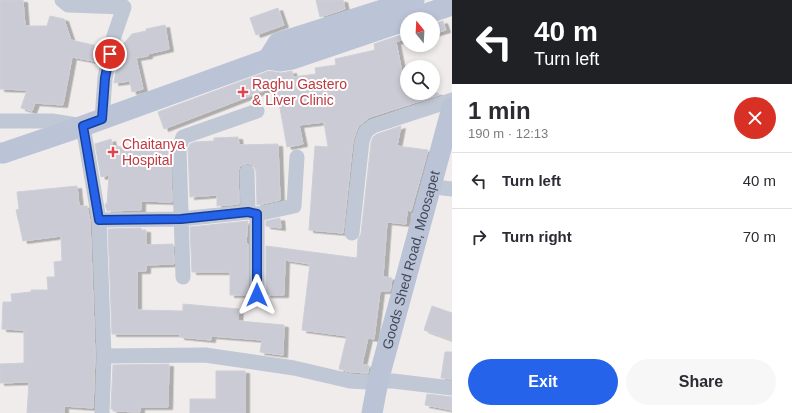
<!DOCTYPE html>
<meta charset="utf-8">
<style>
:root{--surface:#fff;--page:#f7f7f7;--text:#2b2b33;--muted:#7c7c81;--line:#e1e1e2;--accent:#2563eb}
body{margin:0;font-family:Helvetica,sans-serif;background:var(--page);color:var(--text);height:100vh;display:flex;flex-direction:column;font-size:15px;white-space:nowrap}
*{box-sizing:border-box;margin:0}
p{font-size:13px;color:var(--muted)}
.icon{flex:none;width:22px;height:22px;fill:none;stroke:currentColor;stroke-width:2;stroke-linecap:round;stroke-linejoin:round}
.map{position:relative;flex:1;overflow:hidden}
.panel{display:flex;flex-direction:column;background:var(--surface);width:340px}
.panel>*{flex:none}
.hud{background:#202124;color:#fff;overflow:hidden}
.needle{width:26px;rotate:342deg}
.buttons{position:absolute;left:400px;top:12px;display:grid;gap:8px}
.buttons a{display:grid;place-items:center;width:40px;height:40px;border-radius:50%;background:var(--surface);box-shadow:0 2px 6px #0003;font-size:20px}
.pin{position:absolute;display:grid;place-items:center;width:34px;height:34px;color:#fff;margin:-17px;border:2px solid #fff;border-radius:50%;box-shadow:0 1px 4px #0007}
.me{position:absolute;width:44px;margin:-22px;rotate:0deg;stroke-linejoin:round;filter:drop-shadow(0 0 3px #0008)}
.turn{display:flex;align-items:center;gap:14px;height:84px;padding:0 16px;font-size:18px}
.turn .icon{width:52px;height:52px;stroke-width:2.5}
.turn b{display:block;font-size:28px;line-height:34px}
.round{display:grid;place-items:center;flex:none;width:42px;height:42px;border-radius:21px;background:var(--page)}
.head{display:flex;align-items:center;justify-content:space-between;height:68px;padding:0 16px}
h1{font-size:24px;font-weight:800;line-height:30px}
.cta{display:flex;gap:8px;margin-top:auto;padding:8px 16px}
.cta a{flex:1;height:46px;border-radius:24px;background:var(--accent);color:#fff;font-size:16px;font-weight:800;line-height:46px;text-align:center}
.cta a+a{background:var(--page);color:var(--text)}
ul{padding:0;list-style:none}
li{display:flex;align-items:center;gap:12px;height:56px;padding:0 16px;border-top:1px solid var(--line)}
li div{flex:1}
li b{display:block;font-size:15px}
li em{font-style:normal}
main{display:flex;flex:1;min-height:0}
.map>svg:first-child{display:block}
.building{fill:#cacbd4;stroke:#cecfd8;filter:url(#shadow)}
.lines{fill:none;stroke-linecap:round;stroke-linejoin:round}
.street{stroke:#c0c7d5;stroke-width:15}
.secondary{stroke:#bbc3d7;stroke-width:21}
.route-casing{stroke:#184099;stroke-width:10}
.route{stroke:#2563eb;stroke-width:7}
.health-dot{fill:#e0444e;stroke:#fff;stroke-width:1.5}
.labels{text-anchor:middle;dominant-baseline:central;stroke-width:4;stroke-linejoin:round;paint-order:stroke}
.health-label{font-size:14px;fill:#be3a42;stroke:#fff;text-anchor:start}
.street-label{font-size:14px;fill:#424a5a;stroke:#fff}
</style>
<main>
<div class="map">
<svg width="452" height="413" viewBox="0 0 452 413">
<defs>
<filter id="shadow"><feDropShadow dx="4.5" dy="2.5" stdDeviation="0" flood-color="#0004"/></filter>
</defs>
<rect width="100%" height="100%" fill="#efeceb"/>
<path class="building" d="M 0,0 L 23,0 L 25,26 L 47,26 L 50,16 L 64,19 L 71,40 L 102,47 L 99,62 L 72,57 L 63,105 L 35,103 L 32,111 L 21,108 L 27,90 L 0,89 Z
M 316,0 L 343,0 L 345,9 L 320,17 Z
M 278,8 L 284,25 L 256,35 L 250,18 Z
M 443,21 L 446,30 L 433,34 L 433,24 Z
M 165,25 L 169,49 L 148,54 L 148,56 L 136,58 L 143,89 L 132,92 L 130,81 L 114,83 L 120,48 L 132,34 L 146,31 L 146,29 Z
M 407,33 L 407,38 L 396,42 L 402,72 L 407,71 L 407,93 L 438,93 L 439,95 L 370,117 L 361,124 L 358,127 L 353,140 L 343,233 L 309,230 L 315,146 L 328,147 L 324,122 L 299,125 L 303,144 L 287,147 L 276,86 L 164,129 L 158,112 L 269,71 L 281,73 L 292,71 L 293,77 L 316,74 L 315,68 L 336,65 L 335,59 L 375,50 L 374,44 Z
M 401,126 L 397,146 L 428,150 L 411,211 L 407,210 L 406,224 L 387,222 L 383,277 L 392,278 L 391,287 L 390,291 L 380,291 L 374,339 L 368,338 L 362,364 L 369,366 L 368,373 L 351,372 L 339,369 L 347,336 L 302,330 L 310,264 L 285,260 L 284,295 L 266,295 L 266,246 L 357,258 L 358,239 L 361,234 L 371,143 L 373,137 L 377,134 Z
M 238,137 L 239,145 L 278,144 L 280,200 L 257,205 L 256,171 L 254,167 L 251,164 L 247,163 L 242,165 L 239,168 L 238,172 L 239,204 L 217,206 L 217,195 L 190,197 L 188,149 L 190,144 L 195,142 L 214,141 L 214,138 Z
M 111,139 L 113,147 L 171,144 L 170,148 L 172,202 L 141,201 L 141,210 L 107,211 L 105,204 L 107,204 L 109,175 L 101,177 L 95,144 Z
M 77,186 L 79,206 L 87,206 L 90,221 L 95,356 L 93,408 L 64,406 L 64,413 L 27,413 L 29,382 L 0,383 L 0,364 L 24,363 L 24,330 L 2,329 L 3,302 L 12,302 L 11,294 L 31,292 L 31,290 L 48,290 L 47,277 L 55,277 L 54,262 L 62,261 L 61,236 L 23,241 L 16,210 L 19,209 L 17,192 Z
M 280,218 L 281,228 L 266,226 L 266,221 Z
M 248,221 L 246,243 L 248,244 L 248,295 L 230,295 L 230,272 L 192,272 L 190,227 Z
M 141,228 L 141,230 L 146,230 L 146,245 L 173,244 L 174,264 L 146,265 L 146,271 L 137,271 L 137,310 L 183,311 L 183,304 L 239,309 L 238,321 L 284,325 L 283,355 L 260,352 L 262,340 L 211,336 L 211,340 L 180,337 L 180,334 L 112,334 L 108,229 Z
M 432,306 L 452,313 L 452,340 L 424,330 Z
M 445,352 L 452,352 L 452,379 L 441,378 Z
M 169,364 L 168,407 L 140,407 L 140,412 L 113,411 L 113,409 L 111,409 L 113,365 Z
M 216,371 L 245,371 L 245,413 L 190,413 L 190,399 L 216,399 Z
M 427,394 L 452,397 L 452,410 L 425,405 Z"/>
<g class="lines">
<path class="street" d="M 62,0 L 68,5 L 124,7 L 112,42 L 105,78 L 102,119
M 0,121 L 52,121 L 83,126 L 99,220 L 104,356 L 102,413
M 247,172 L 248,212
M 443,188 L 452,189
M 99,220 L 181,219 L 248,212 L 257,214 L 294,206 L 297,157
M 352,233 L 362,141 L 366,131 L 373,126 L 452,100
M 183,277 L 179,148 L 183,137 L 257,111
M 257,295 L 257,214
M 104,356 L 205,355 L 294,368 L 350,381 L 368,382 L 378,381 L 393,381 L 452,388"/>
<g class="secondary">
<path d="M 411,19 L 452,5"/>
<path d="M 268,59 L 278,43 L 414,0"/>
<path d="M 0,153 L 3,153 L 83,126 L 268,59 L 279,61 L 292,59 L 407,20"/>
<path id="s1" d="M 372,413 L 378,381 L 452,108"/>
</g>
</g>
<g class="lines">
<defs>
<path id="route" d="M 110,54 L 105,78 L 102,119 L 83,126 L 99,220 L 181,219 L 248,212 L 257,214 L 257,295"/>
</defs>
<use href="#route" class="route-casing"/>
<use href="#route" class="route"/>
</g>
<g class="health-dot">
<path d="M241 86h4v4h4v4h-4v4h-4v-4h-4v-4h4z"/>
<path d="M111 146h4v4h4v4h-4v4h-4v-4h-4v-4h4z"/>
</g>
<g class="labels">
<g class="health-label">
<text x="252" y="84">Raghu Gastero<tspan x="252" dy="16">&amp; Liver Clinic</tspan></text>
<text x="122" y="144">Chaitanya<tspan x="122" dy="16">Hospital</tspan></text>
</g>
<g class="street-label">
<text stroke="none"><textPath href="#s1" startOffset="158">Goods Shed Road, Moosapet</textPath></text>
</g>
</g>
</svg>
<div class="buttons">
<a><svg class="needle" viewBox="-14 -14 28 28"><path d="M0-13l5 13h-10z" fill="#e53935"/><path d="M0 13l5-13h-10z" fill="#7c7c81"/></svg></a>
<a><svg class="icon" aria-label="search" viewBox="0 0 24 24"><circle cx="10" cy="10" r="6"/><path d="M15 15l6 6"/></svg></a>
</div>
<div class="pin" style="left:110px;top:54px;background:#d93025"><svg class="icon" aria-label="arrive" viewBox="0 0 24 24"><path d="M6 21V4h12l-3 4 3 4H6"/></svg></div>
<svg class="me" style="left:257px;top:295px" viewBox="-20 -20 40 40"><path d="M0-17L14 15 0 8-14 15z" fill="#2563eb" stroke="#fff" stroke-width="4"/></svg>
</div>
<section class="panel">
<div class="hud">
<div class="turn"><svg class="icon" aria-label="left" viewBox="0 0 24 24"><path d="M17 20v-9H6M10 6l-5 5 5 5"/></svg><div><b>40 m</b>Turn left</div></div>
</div>
<div class="head"><div><h1>1 min</h1><p>190 m · 12:13</p></div><a class="round" style="background:#d93025;color:#fff"><svg class="icon" aria-label="close" viewBox="0 0 24 24"><path d="M6 6l12 12M18 6L6 18"/></svg></a></div>
<ul>
<li><svg class="icon" aria-label="left" viewBox="0 0 24 24"><path d="M17 20v-9H6M10 6l-5 5 5 5"/></svg><div><b>Turn left</b></div><em>40 m</em></li>
<li><svg class="icon" aria-label="right" viewBox="0 0 24 24"><path d="M7 20v-9h11M14 6l5 5-5 5"/></svg><div><b>Turn right</b></div><em>70 m</em></li>
</ul>
<div class="cta"><a>Exit</a><a>Share</a></div>
</section>
</main>
